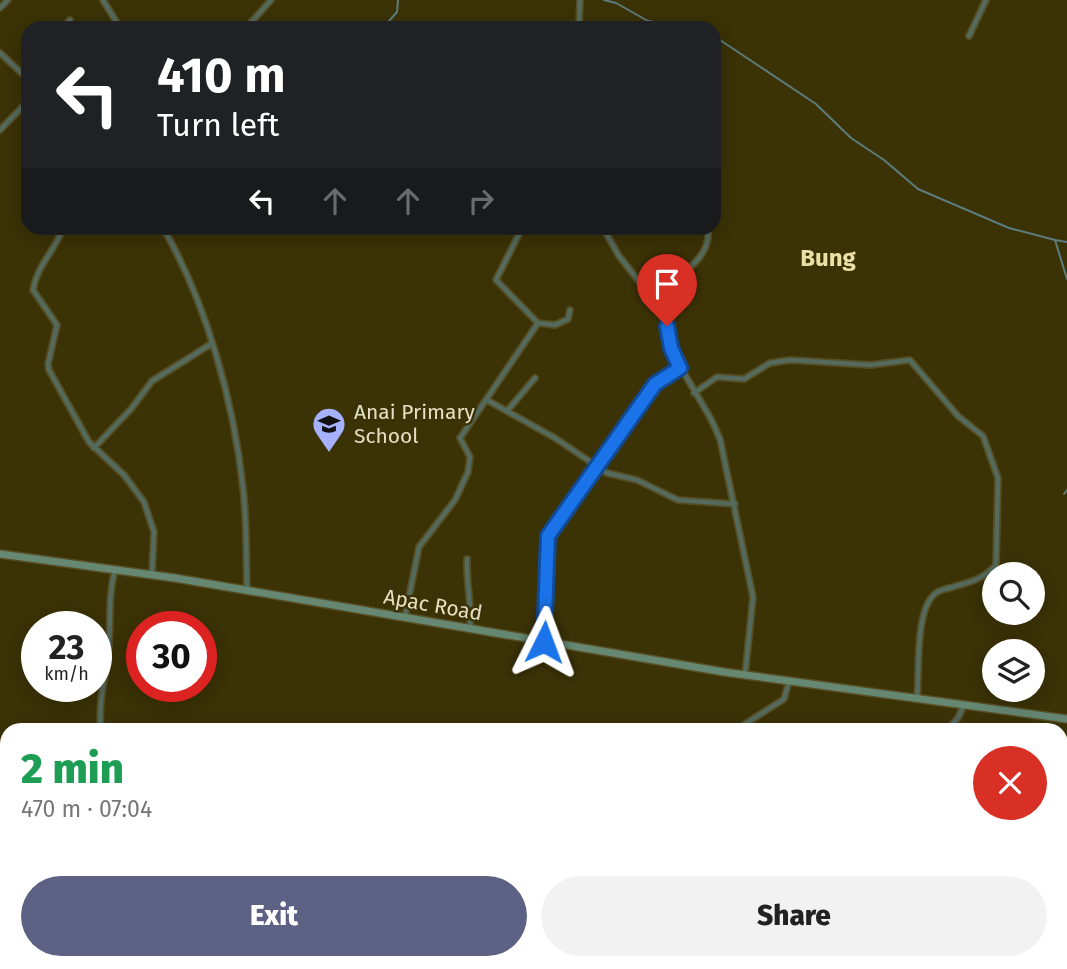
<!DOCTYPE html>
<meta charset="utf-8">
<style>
:root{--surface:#fff;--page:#f2f2f2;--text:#222;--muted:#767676;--accent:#5d6284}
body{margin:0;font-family:"Fira Sans",sans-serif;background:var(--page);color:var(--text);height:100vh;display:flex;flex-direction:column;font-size:26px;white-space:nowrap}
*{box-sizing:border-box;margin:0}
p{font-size:23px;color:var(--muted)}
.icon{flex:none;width:38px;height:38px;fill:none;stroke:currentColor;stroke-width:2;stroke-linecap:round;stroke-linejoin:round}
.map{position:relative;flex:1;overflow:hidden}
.drawer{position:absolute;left:0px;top:723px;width:1068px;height:247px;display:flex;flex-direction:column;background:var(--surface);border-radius:21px 21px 0 0;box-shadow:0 4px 18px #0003}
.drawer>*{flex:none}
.banner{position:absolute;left:21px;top:21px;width:700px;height:214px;border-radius:21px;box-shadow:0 4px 18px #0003;background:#202124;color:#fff;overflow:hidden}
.fabs{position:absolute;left:982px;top:562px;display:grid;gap:14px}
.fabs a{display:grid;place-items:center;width:63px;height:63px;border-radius:50%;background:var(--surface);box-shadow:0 4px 18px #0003;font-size:35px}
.speed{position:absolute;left:21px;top:611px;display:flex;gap:14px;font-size:35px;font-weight:700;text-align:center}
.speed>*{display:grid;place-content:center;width:91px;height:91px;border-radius:50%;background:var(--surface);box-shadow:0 4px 18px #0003;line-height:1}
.speed small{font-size:18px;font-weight:400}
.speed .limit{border:10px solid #d22;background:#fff;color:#111}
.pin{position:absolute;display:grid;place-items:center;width:60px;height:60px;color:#fff;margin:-72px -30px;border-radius:50% 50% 50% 0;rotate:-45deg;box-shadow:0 0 7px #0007}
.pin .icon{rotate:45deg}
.me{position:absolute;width:77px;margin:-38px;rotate:3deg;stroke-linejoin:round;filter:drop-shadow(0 0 5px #0008)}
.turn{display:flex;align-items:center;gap:24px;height:147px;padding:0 21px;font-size:32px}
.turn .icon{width:91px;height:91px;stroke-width:2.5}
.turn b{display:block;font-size:49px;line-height:60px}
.lanes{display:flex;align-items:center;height:66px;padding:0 21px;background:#0003;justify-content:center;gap:35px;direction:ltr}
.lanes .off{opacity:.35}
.round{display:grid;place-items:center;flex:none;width:74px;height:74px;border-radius:37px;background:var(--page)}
.overview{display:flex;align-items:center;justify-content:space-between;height:119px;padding:0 21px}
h1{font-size:42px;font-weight:800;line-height:52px;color:#1e9e55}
.primary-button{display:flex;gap:14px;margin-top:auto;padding:14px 21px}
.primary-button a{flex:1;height:80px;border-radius:42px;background:var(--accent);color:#fff;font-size:28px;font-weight:800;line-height:80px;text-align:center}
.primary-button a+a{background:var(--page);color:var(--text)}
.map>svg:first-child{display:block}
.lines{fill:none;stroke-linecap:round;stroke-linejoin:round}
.stream{stroke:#5d7c7c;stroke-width:2}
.minor-casing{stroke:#564e24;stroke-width:8}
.secondary-casing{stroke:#564e24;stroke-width:10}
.minor{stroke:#546a5c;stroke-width:4.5}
.secondary{stroke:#668873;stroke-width:7}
.route-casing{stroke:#114b97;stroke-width:18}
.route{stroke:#1a73e8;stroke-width:12}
.labels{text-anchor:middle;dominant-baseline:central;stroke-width:5;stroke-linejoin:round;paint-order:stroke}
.poi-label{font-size:21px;fill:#e5dfc3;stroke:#3b3206;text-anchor:start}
.street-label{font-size:21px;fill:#e5dfc3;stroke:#3b3206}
.quarter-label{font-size:24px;font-weight:bold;fill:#ede0a7;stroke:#3b3206}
</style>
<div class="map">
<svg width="1067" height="969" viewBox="0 0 1067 969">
<rect width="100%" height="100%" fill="#3b3206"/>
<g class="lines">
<path class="stream" d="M 604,0 L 616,3 L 648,21 L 691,28
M 389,28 L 389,21 L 397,12 L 398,0
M 714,36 L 816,104 L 851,138 L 884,160 L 918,189 L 1009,228 L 1055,240
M 1067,242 L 1055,240 L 1067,279
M 1064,494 L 1067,490
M 0,897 L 7,895"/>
<defs>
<path id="minor" d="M 103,0 L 120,28
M 0,8 L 8,0
M 63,28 L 70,20
M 246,28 L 271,0
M 579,28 L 580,0
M 969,36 L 986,0
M 0,53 L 28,79
M 22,73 L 28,66
M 0,130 L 28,101
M 63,228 C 55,251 37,265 33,290 L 57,325 L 48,364 L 49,370 L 89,442 L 124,475 L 144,502 L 154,532 L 152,574
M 163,228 C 206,301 234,403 243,488 C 247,521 246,556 247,590
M 603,228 L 619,256 L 657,304 L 667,325 L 674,356 L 711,419 L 720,439 L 753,597 L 745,676
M 654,299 C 674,276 712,262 708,228
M 538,323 L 555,325 L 568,319 L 570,310
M 694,393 L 717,377 L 744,379 L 770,363 L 790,360 L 871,365 L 910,360 L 958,416 L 983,436 L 998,478 L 996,565 C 979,583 964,583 942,590 C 913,598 920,673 917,698
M 487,400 L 555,438 L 607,473 L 637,480 L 678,500 L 735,504
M 507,411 L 535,378
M 94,448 L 131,409 L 152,381 L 211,344
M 467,559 C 466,583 472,604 470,628
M 405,617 L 419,547 L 455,500 L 468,472 L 470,457 L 460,438 L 538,323 L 496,280 L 522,228
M 544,641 L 548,536 L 655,384 L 680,368
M 101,730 C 98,699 105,683 108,653 C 112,625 107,598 115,570
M 742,730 L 745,724 L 784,699 L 789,681
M 947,730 L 958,718 L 963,707
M 5,801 L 7,800
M 1060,940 L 1067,955
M 473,962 L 477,969
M 913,962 L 914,969
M 323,969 L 334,962
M 667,969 L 669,962"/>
<path id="secondary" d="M 0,554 L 175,578 L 724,672 L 1067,719"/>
</defs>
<use href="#minor" class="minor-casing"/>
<use href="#secondary" class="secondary-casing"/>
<use href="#minor" class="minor"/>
<use href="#secondary" class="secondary"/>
</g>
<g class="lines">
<defs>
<path id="route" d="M 544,642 L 548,536 L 655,384 L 680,368 L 671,348 L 667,326"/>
</defs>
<use href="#route" class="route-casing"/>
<use href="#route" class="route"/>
</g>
<defs>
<symbol id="school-pin" viewBox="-11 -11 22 30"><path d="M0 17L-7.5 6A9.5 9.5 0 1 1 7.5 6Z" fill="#a6b1fc" stroke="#3b3206"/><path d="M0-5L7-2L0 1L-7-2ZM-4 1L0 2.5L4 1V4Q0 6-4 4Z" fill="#111"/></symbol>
</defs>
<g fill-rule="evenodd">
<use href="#school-pin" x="310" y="405" width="38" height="52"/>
</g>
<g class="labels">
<g class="poi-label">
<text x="354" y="412">Anai Primary<tspan x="354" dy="24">School</tspan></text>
</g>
<g class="street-label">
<text transform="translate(433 605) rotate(10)">Apac Road</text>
</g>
<g class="quarter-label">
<text x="828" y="258">Bung</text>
</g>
</g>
</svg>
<div class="fabs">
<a><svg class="icon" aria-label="search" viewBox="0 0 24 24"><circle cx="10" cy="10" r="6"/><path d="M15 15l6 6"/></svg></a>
<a><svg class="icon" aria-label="layers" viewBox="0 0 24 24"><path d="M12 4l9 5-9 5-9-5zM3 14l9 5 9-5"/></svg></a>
</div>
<div class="speed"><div>23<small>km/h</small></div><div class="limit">30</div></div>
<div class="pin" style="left:667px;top:326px;background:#d93025"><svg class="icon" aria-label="arrive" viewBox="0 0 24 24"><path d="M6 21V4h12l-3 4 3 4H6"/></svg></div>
<svg class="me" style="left:544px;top:642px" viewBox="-20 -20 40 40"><path d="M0-17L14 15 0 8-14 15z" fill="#1a73e8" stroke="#fff" stroke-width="4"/></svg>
<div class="banner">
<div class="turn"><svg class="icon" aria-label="left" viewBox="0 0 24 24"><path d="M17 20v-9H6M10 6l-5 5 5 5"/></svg><div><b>410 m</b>Turn left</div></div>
<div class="lanes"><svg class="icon" aria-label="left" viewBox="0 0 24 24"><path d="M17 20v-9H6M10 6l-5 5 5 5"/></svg><svg class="icon off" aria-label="ahead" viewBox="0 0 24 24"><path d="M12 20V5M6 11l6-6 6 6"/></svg><svg class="icon off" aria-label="ahead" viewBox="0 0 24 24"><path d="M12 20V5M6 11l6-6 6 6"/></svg><svg class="icon off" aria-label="right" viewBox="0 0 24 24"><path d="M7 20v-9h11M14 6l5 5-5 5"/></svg></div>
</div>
<section class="drawer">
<div class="overview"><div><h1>2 min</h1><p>470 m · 07:04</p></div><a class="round" style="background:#d93025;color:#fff"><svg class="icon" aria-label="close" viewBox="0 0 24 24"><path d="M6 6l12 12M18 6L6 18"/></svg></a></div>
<div class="primary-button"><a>Exit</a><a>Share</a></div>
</section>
</div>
